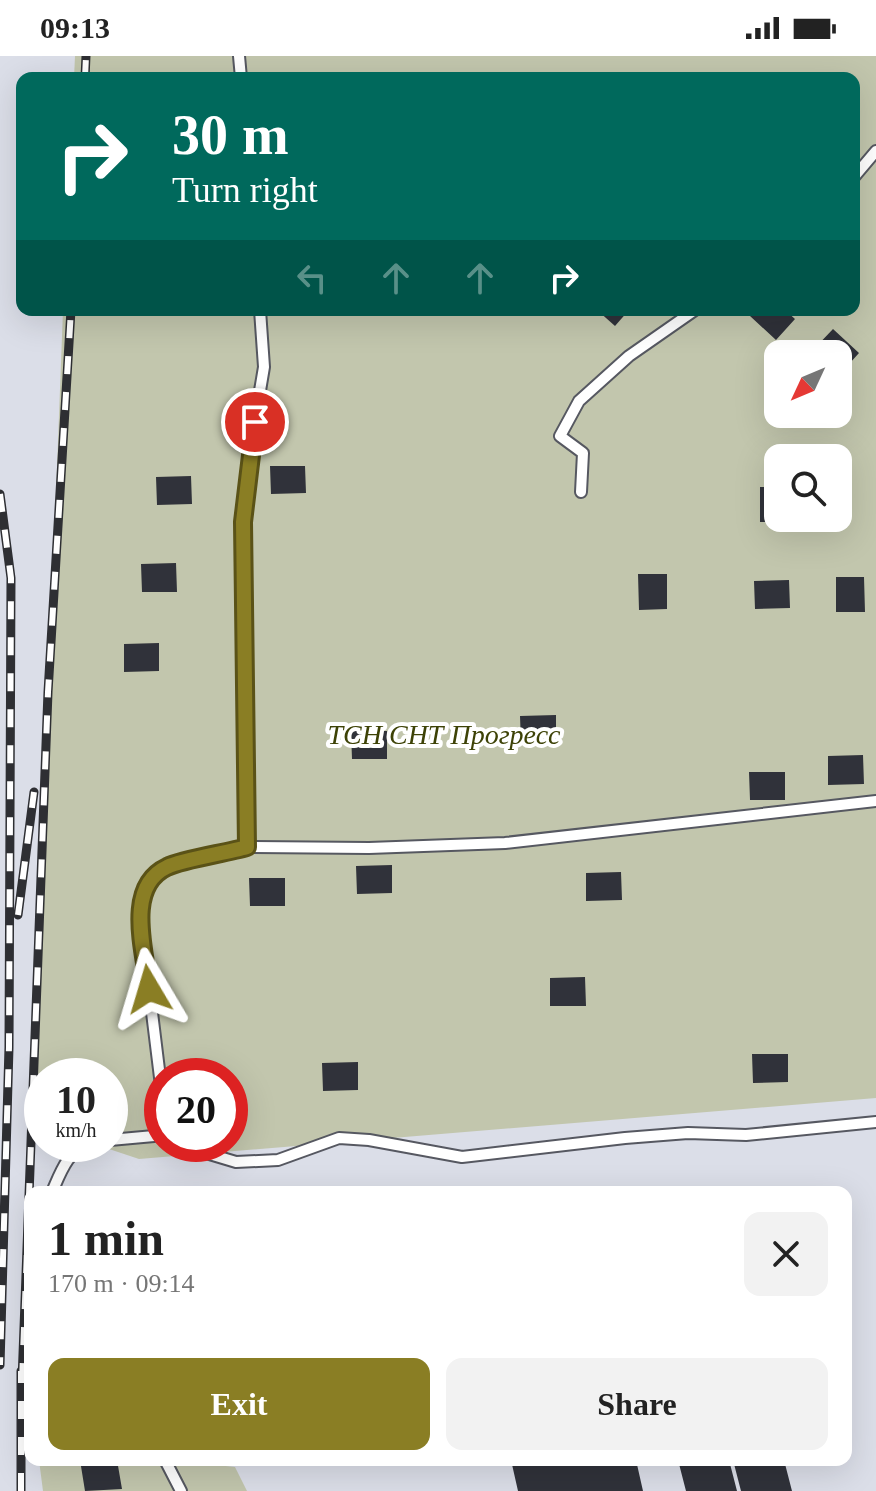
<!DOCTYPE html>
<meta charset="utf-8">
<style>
:root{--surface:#fff;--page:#f2f2f2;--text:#222;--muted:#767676;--accent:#8a7e24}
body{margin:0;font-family:"Times New Roman",serif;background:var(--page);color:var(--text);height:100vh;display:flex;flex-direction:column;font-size:30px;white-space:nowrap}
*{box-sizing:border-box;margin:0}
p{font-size:26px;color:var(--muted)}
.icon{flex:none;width:44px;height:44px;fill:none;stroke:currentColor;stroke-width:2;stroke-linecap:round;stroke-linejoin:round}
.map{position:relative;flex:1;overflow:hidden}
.panel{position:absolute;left:24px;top:1130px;width:828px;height:280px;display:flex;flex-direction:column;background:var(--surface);border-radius:16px;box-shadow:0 8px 32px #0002}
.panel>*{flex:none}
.hud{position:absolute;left:16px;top:16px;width:844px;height:244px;border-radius:16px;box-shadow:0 8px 32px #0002;background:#00695c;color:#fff;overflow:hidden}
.needle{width:52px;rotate:226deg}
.controls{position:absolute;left:764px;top:284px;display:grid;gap:16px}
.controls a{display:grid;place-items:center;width:88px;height:88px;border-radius:16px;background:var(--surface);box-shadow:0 8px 32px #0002;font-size:40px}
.speed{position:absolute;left:24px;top:1002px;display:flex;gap:16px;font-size:40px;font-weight:700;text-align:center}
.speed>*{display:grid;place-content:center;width:104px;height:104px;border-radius:50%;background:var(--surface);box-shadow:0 8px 32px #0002;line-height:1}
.speed small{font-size:20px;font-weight:400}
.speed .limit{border:12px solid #d22;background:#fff;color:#111}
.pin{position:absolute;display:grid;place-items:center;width:68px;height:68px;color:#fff;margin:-34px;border:4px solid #fff;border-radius:50%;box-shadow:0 2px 8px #0007}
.me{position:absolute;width:88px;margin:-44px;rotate:353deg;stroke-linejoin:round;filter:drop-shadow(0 0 6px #0008)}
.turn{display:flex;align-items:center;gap:28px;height:168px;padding:0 24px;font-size:36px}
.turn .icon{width:104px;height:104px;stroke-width:2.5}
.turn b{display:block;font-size:56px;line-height:68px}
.lanes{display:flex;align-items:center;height:76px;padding:0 24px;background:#0003;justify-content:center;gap:40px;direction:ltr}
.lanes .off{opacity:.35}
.round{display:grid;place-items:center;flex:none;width:84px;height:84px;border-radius:16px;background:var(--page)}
.headline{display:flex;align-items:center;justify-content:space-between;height:136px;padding:0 24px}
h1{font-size:48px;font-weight:600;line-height:60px}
.action{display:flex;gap:16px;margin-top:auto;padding:16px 24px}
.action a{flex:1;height:92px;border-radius:16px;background:var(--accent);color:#fff;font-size:32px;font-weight:600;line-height:92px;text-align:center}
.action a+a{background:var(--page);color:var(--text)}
.status{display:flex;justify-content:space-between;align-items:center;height:56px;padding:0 40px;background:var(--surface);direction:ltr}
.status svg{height:22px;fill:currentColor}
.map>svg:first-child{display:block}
.green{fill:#c2c6ad;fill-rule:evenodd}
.building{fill:#30323a}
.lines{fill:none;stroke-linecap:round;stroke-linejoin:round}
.lane-casing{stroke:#565861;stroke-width:14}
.lane{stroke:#fff;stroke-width:10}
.rail-casing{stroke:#2e2f33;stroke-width:9}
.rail{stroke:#fff;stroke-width:6;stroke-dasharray:18;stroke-linecap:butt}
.route-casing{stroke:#5a5217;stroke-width:20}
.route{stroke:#8a7e24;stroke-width:14}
.labels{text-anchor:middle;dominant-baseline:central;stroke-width:8;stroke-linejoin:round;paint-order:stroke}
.park-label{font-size:28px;font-style:italic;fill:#3d4206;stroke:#fff}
</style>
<div class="status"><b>09:13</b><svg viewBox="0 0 49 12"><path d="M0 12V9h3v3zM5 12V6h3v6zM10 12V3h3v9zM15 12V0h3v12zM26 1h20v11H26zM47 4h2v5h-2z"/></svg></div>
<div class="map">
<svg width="876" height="1435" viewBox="0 0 876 1435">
<rect width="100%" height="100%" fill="#dbdee8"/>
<path class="green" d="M 75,0 L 876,0 L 876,1042 L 139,1103 L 94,1088 L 110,1088 L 110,1020 L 42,1020 L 42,1071 L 32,1067 L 63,254 L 854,254 L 854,22 L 74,22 ZM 778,298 L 838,298 L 838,358 L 778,358 ZM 778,402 L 838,402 L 838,462 L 778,462 ZM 162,1020 L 230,1020 L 230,1088 L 162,1088 Z
M 39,1404 L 170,1404 L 235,1411 L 247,1435 L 43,1435 Z"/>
<path class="building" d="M 597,254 L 629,254 L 615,270 Z
M 756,254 L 785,254 L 795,263 L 776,284 L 750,260 Z
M 833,273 L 859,297 L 840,318 L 838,298 L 818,298 L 813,294 Z
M 270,410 L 305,410 L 306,437 L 271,438 Z
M 191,420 L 192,448 L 157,449 L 156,421 Z
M 760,431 L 778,431 L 778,462 L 788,462 L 788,466 L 760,466 Z
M 176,507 L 177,536 L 142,536 L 141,508 Z
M 638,518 L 667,518 L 667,553 L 639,554 Z
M 836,521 L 864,521 L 865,556 L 836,556 Z
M 789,524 L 790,552 L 755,553 L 754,525 Z
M 159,587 L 159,615 L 124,616 L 124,588 Z
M 556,659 L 556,688 L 521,688 L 520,660 Z
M 351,675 L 387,675 L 387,703 L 352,703 Z
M 863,699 L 864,728 L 828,729 L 828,700 Z
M 749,716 L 785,716 L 785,744 L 750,744 Z
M 392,809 L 392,837 L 357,838 L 356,810 Z
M 621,816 L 622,844 L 586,845 L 586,817 Z
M 249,822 L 285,822 L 285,850 L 250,850 Z
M 585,921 L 586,950 L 550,950 L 550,922 Z
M 752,998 L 788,998 L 788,1026 L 753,1027 Z
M 358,1006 L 358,1034 L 323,1035 L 322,1007 Z
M 80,1404 L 117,1404 L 122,1433 L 85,1435 Z
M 511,1404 L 636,1404 L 643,1435 L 518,1435 Z
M 678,1404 L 729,1404 L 737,1435 L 686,1435 Z
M 733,1404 L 784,1404 L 792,1435 L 741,1435 Z"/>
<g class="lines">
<defs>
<path id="lane" d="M 239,0 L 241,22
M 854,121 L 876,95
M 581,436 L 583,397 L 560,380 L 579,345 L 629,300 L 695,254
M 247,791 L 369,792 L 505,787 L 876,745
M 162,1038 L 140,859 L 147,827 L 167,811 L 247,791 L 243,466 L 250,394 L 264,311 L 260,254
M 110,1084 L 154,1080 L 162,1062
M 176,1088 L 236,1106 L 278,1104 L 339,1082 L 369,1084 L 462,1101 L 625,1082 L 688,1077 L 746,1079 L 876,1066
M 52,1136 C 60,1118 68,1093 90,1088
M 165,1404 L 181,1435"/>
</defs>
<use href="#lane" class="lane-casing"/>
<use href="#lane" class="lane"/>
<defs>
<path id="rail" d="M 85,22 L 86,0
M 0,438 L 11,522 L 9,991 L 0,1309
M 18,859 L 34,736
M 22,1325 L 48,636 L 71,254
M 21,1435 L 21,1315"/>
</defs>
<use href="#rail" class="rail-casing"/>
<use href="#rail" class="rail"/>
</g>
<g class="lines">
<defs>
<path id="route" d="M 149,933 C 145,896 124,831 167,811 C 183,803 227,797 247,791 L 243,466 L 255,366"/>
</defs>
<use href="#route" class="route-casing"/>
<use href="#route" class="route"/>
</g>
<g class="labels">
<g class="park-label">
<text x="444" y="678">ТСН СНТ Прогресс</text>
</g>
</g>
</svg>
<div class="controls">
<a><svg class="needle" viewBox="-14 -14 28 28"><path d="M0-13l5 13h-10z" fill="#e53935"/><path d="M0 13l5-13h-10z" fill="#767676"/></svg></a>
<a><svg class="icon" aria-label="search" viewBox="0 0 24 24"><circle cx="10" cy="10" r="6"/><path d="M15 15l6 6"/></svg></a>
</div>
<div class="speed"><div>10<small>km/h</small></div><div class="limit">20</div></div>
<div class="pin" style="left:255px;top:366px;background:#d93025"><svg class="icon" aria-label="arrive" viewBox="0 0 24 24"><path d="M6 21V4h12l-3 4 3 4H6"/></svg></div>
<svg class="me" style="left:149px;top:933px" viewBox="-20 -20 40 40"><path d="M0-17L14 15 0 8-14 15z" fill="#8a7e24" stroke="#fff" stroke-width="4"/></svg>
<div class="hud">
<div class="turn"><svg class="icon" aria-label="right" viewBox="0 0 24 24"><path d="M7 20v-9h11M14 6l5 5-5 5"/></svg><div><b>30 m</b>Turn right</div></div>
<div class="lanes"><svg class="icon off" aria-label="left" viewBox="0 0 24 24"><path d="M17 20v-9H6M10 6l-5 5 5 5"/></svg><svg class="icon off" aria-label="ahead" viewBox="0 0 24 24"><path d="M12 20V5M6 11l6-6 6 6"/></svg><svg class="icon off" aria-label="ahead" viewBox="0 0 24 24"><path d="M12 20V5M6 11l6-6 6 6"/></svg><svg class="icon" aria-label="right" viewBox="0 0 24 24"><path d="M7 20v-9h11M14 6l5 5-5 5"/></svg></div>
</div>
<section class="panel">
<div class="headline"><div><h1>1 min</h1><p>170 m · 09:14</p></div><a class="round"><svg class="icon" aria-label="close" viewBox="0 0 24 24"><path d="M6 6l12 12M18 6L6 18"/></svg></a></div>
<div class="action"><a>Exit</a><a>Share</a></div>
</section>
</div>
